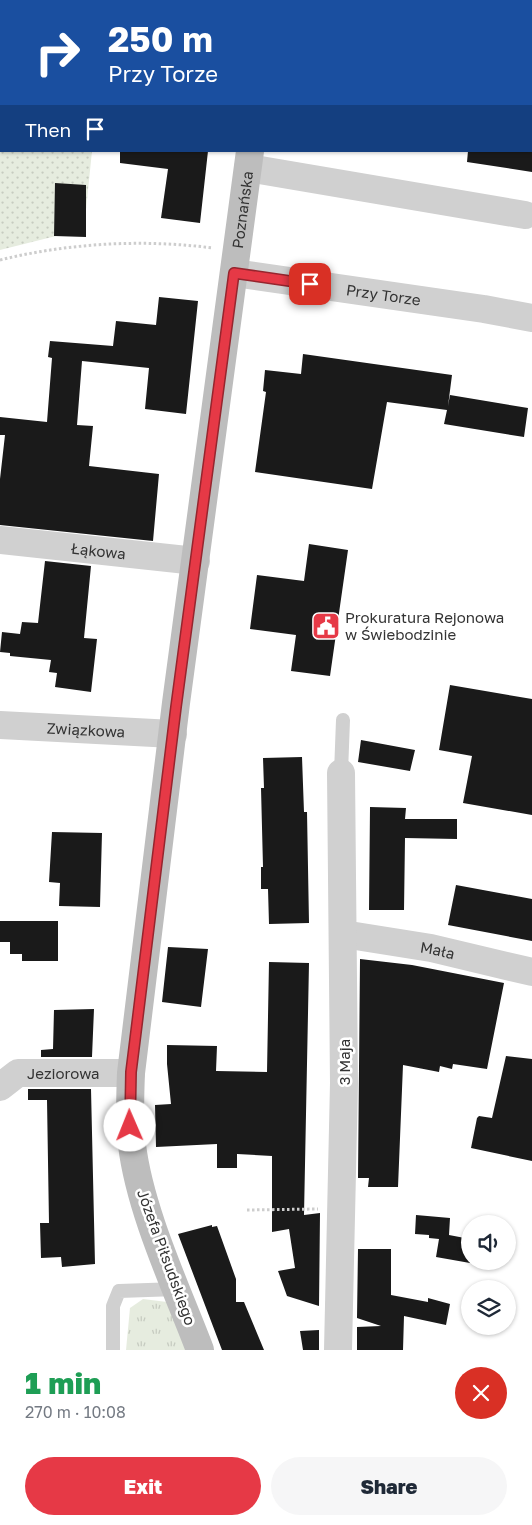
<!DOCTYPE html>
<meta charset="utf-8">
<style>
:root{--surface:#fff;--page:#f6f6f7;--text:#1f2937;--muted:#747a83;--accent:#e63946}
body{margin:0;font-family:"Golos Text",sans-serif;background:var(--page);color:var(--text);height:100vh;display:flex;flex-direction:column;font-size:19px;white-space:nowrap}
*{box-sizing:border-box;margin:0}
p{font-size:16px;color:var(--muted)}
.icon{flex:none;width:28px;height:28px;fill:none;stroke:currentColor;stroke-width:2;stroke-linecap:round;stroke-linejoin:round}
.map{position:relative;height:1350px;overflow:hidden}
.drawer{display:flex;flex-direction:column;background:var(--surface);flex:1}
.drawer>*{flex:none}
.top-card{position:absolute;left:0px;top:0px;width:532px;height:152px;box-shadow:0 1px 4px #0004;background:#1a4fa0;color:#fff;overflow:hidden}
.controls{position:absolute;left:461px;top:1215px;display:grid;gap:10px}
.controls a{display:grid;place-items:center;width:55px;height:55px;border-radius:50%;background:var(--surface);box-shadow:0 1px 4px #0004;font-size:25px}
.pin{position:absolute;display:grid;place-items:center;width:42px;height:42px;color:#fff;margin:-21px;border-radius:10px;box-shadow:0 2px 8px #0006}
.me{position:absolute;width:55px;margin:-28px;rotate:359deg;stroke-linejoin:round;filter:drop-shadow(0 0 4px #0008)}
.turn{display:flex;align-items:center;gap:18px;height:105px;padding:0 25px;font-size:22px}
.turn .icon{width:65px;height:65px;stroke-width:2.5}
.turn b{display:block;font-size:35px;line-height:42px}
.then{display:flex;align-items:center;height:48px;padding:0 25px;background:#0003;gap:10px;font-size:19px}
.round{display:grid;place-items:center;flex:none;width:52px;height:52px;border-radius:26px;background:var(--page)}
.headline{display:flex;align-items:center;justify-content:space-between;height:85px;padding:0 25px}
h1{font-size:30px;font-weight:800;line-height:38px;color:#1e9e55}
.button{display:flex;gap:10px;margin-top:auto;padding:10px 25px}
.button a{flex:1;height:58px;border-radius:30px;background:var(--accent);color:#fff;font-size:20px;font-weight:800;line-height:58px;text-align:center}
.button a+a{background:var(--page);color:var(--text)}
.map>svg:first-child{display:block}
.grass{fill:url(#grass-tufts)}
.garden{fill:url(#garden-dots)}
.building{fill:#1a1a1a}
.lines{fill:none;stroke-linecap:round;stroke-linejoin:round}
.path{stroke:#cdcdcd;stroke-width:3;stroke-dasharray:2.5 2.5;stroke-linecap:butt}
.lane{stroke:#d0d0d0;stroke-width:14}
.street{stroke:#d0d0d0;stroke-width:28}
.secondary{stroke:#bdbdbd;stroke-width:28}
.route-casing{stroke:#96252e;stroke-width:12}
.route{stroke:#e63946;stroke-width:9}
.labels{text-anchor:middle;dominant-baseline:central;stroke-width:5;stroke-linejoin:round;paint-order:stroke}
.street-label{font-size:15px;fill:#333;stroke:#fff}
.poi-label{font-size:15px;fill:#333;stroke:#fff;text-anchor:start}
</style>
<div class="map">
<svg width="532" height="1350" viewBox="0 0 532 1350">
<defs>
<pattern id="grass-tufts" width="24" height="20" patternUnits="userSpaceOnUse" patternTransform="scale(1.25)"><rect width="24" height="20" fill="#e6ecdf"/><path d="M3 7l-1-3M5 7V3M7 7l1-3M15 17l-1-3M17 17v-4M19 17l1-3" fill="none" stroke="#c6cbc0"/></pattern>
<pattern id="garden-dots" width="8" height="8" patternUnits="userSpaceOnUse" patternTransform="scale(1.25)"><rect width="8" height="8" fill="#e6ecdf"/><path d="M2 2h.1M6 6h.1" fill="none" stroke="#c6cbc0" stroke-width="1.8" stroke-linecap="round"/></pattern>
</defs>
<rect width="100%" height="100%" fill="#fff"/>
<path class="grass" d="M 143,1299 L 167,1302 L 189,1350 L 126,1350 L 130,1308 Z"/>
<path class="garden" d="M 0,0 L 242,0 L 1,1 L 1,151 L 92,151 L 84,229 L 0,250 Z"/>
<path class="building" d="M 120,151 L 208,151 L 200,223 L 161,218 L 168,169 L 120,163 Z
M 468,151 L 532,151 L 532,172 L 467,162 Z
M 55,183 L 86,185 L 86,237 L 54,236 Z
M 159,297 L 198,301 L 186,414 L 145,409 L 149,368 L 82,361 L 77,425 L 93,426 L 89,466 L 159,474 L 153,541 L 0,525 L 0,479 L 5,435 L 0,435 L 0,417 L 47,422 L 52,358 L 48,357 L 50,341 L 113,346 L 116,321 L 156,325 Z
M 303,354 L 452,375 L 448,406 L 450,395 L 528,408 L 524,437 L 444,424 L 447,410 L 387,402 L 372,489 L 255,472 L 266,392 L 263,391 L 265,370 L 301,374 Z
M 309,544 L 348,550 L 330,676 L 291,671 L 296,635 L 250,629 L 257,575 L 304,581 Z
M 45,561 L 91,566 L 84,638 L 97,639 L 91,692 L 55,687 L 57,673 L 49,672 L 51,660 L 10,656 L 10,653 L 0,652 L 2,632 L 20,634 L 22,622 L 38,623 Z
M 450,685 L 532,699 L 532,815 L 463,803 L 472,756 L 439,750 Z
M 361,740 L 415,750 L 410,771 L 358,762 Z
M 302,757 L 304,812 L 307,812 L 309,923 L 269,924 L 268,889 L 261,889 L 261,867 L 263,867 L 261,788 L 264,788 L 263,758 Z
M 370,807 L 406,808 L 405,819 L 457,819 L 457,839 L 405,838 L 404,910 L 369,910 Z
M 52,832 L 102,833 L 100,907 L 59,906 L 60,883 L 49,882 Z
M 456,885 L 532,899 L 532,941 L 448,925 Z
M 0,921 L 58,921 L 58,961 L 22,961 L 22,954 L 10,954 L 10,942 L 0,942 Z
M 168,947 L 208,949 L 201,1007 L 162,1002 Z
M 360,959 L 412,965 L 504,983 L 487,1069 L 453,1064 L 452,1069 L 440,1066 L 439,1072 L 403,1065 L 398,1187 L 368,1187 L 369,1178 L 358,1178 Z
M 269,962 L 309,963 L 304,1215 L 320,1213 L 319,1306 L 287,1296 L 278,1271 L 295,1268 L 289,1229 L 272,1232 L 272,1156 L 237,1154 L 237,1168 L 217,1168 L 217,1144 L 156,1147 L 155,1105 L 171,1104 L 167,1064 L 167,1045 L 217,1046 L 216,1071 L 267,1072 Z
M 94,1009 L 92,1057 L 41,1057 L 41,1050 L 53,1049 L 54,1010 Z
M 506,1056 L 532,1059 L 532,1161 L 471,1148 L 477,1118 L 479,1116 L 492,1118 Z
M 28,1089 L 91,1089 L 95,1264 L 62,1267 L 61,1257 L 41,1258 L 40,1223 L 49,1223 L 47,1100 L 28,1100 Z
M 416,1215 L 450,1218 L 449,1235 L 470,1239 L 470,1263 L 436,1257 L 439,1239 L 429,1238 L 429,1235 L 415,1234 Z
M 212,1225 L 212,1227 L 217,1226 L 236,1279 L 236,1302 L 244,1302 L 264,1350 L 222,1350 L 178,1234 Z
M 358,1249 L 391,1249 L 391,1295 L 428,1302 L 428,1298 L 450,1304 L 446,1325 L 404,1316 L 403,1350 L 357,1350 L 357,1327 L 381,1326 L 357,1318 Z
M 319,1330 L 319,1350 L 303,1350 L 300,1331 Z"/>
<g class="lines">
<path class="path" d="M 0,260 C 69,243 142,239 213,248
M 247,1210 L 318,1209"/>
<path class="lane" d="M 341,773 L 343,720
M 113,1350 L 113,1306 L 119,1291 L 177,1289"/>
<g class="street">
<path d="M 248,168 L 525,215"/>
<path id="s1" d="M 234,273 L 484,309 L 532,318"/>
<path id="s2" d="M 0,540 L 196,561"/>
<path id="s3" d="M 0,725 L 173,734"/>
<path id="s4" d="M 343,934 L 431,948 L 532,972"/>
<path id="s5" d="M 0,1087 L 18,1073 L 131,1073"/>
<path d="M 338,1350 L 344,1083 L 341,773"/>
</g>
<g class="secondary">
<path d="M 269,1 L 269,0"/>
<path id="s6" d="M 200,1350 C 176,1287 140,1211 132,1145 C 129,1121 130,1097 131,1073 L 176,703 L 250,151"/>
</g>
</g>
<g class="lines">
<defs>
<path id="route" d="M 130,1126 L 131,1072 L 135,1040 L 176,707 L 234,273 L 310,284"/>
</defs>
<use href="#route" class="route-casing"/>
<use href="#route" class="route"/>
</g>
<defs>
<symbol id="civic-square" viewBox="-11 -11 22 22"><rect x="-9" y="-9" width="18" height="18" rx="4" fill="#e63946" stroke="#fff"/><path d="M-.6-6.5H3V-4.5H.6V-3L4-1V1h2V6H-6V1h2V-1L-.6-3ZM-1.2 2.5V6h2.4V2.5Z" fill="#fff"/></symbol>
</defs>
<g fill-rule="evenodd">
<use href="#civic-square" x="310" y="610" width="32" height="32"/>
</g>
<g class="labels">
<g class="street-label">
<text stroke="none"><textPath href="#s6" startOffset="1159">Poznańska</textPath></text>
<text stroke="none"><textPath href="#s1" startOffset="151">Przy Torze</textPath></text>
<text stroke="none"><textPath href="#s2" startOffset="99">Łąkowa</textPath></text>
<text stroke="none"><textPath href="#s3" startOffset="86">Związkowa</textPath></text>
<text stroke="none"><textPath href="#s4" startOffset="96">Mała</textPath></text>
<text transform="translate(344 1062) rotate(-90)">3 Maja</text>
<text stroke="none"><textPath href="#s5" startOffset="68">Jeziorowa</textPath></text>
<text transform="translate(167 1257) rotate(70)">Józefa Piłsudskiego</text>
</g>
<g class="poi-label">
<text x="345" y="617">Prokuratura Rejonowa<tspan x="345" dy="17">w Świebodzinie</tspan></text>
</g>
</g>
</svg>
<div class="controls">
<a><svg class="icon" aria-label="sound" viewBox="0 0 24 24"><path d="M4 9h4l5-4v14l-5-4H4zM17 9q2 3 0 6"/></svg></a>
<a><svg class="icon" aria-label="layers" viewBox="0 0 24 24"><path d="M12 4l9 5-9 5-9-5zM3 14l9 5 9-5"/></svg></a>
</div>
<div class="pin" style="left:310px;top:284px;background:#d93025"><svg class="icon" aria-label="arrive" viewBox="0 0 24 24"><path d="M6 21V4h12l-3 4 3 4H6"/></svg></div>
<svg class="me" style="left:130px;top:1126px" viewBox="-20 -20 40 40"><circle r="19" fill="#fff"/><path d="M0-13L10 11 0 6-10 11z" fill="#e63946"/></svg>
<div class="top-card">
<div class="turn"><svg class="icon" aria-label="right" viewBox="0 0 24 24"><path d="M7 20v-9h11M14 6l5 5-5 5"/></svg><div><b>250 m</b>Przy Torze</div></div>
<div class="then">Then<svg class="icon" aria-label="arrive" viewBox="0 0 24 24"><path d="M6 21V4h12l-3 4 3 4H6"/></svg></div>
</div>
</div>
<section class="drawer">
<div class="headline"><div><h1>1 min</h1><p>270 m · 10:08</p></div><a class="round" style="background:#d93025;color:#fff"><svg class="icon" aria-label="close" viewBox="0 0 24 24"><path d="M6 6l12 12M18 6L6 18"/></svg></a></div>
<div class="button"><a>Exit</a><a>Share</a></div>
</section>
